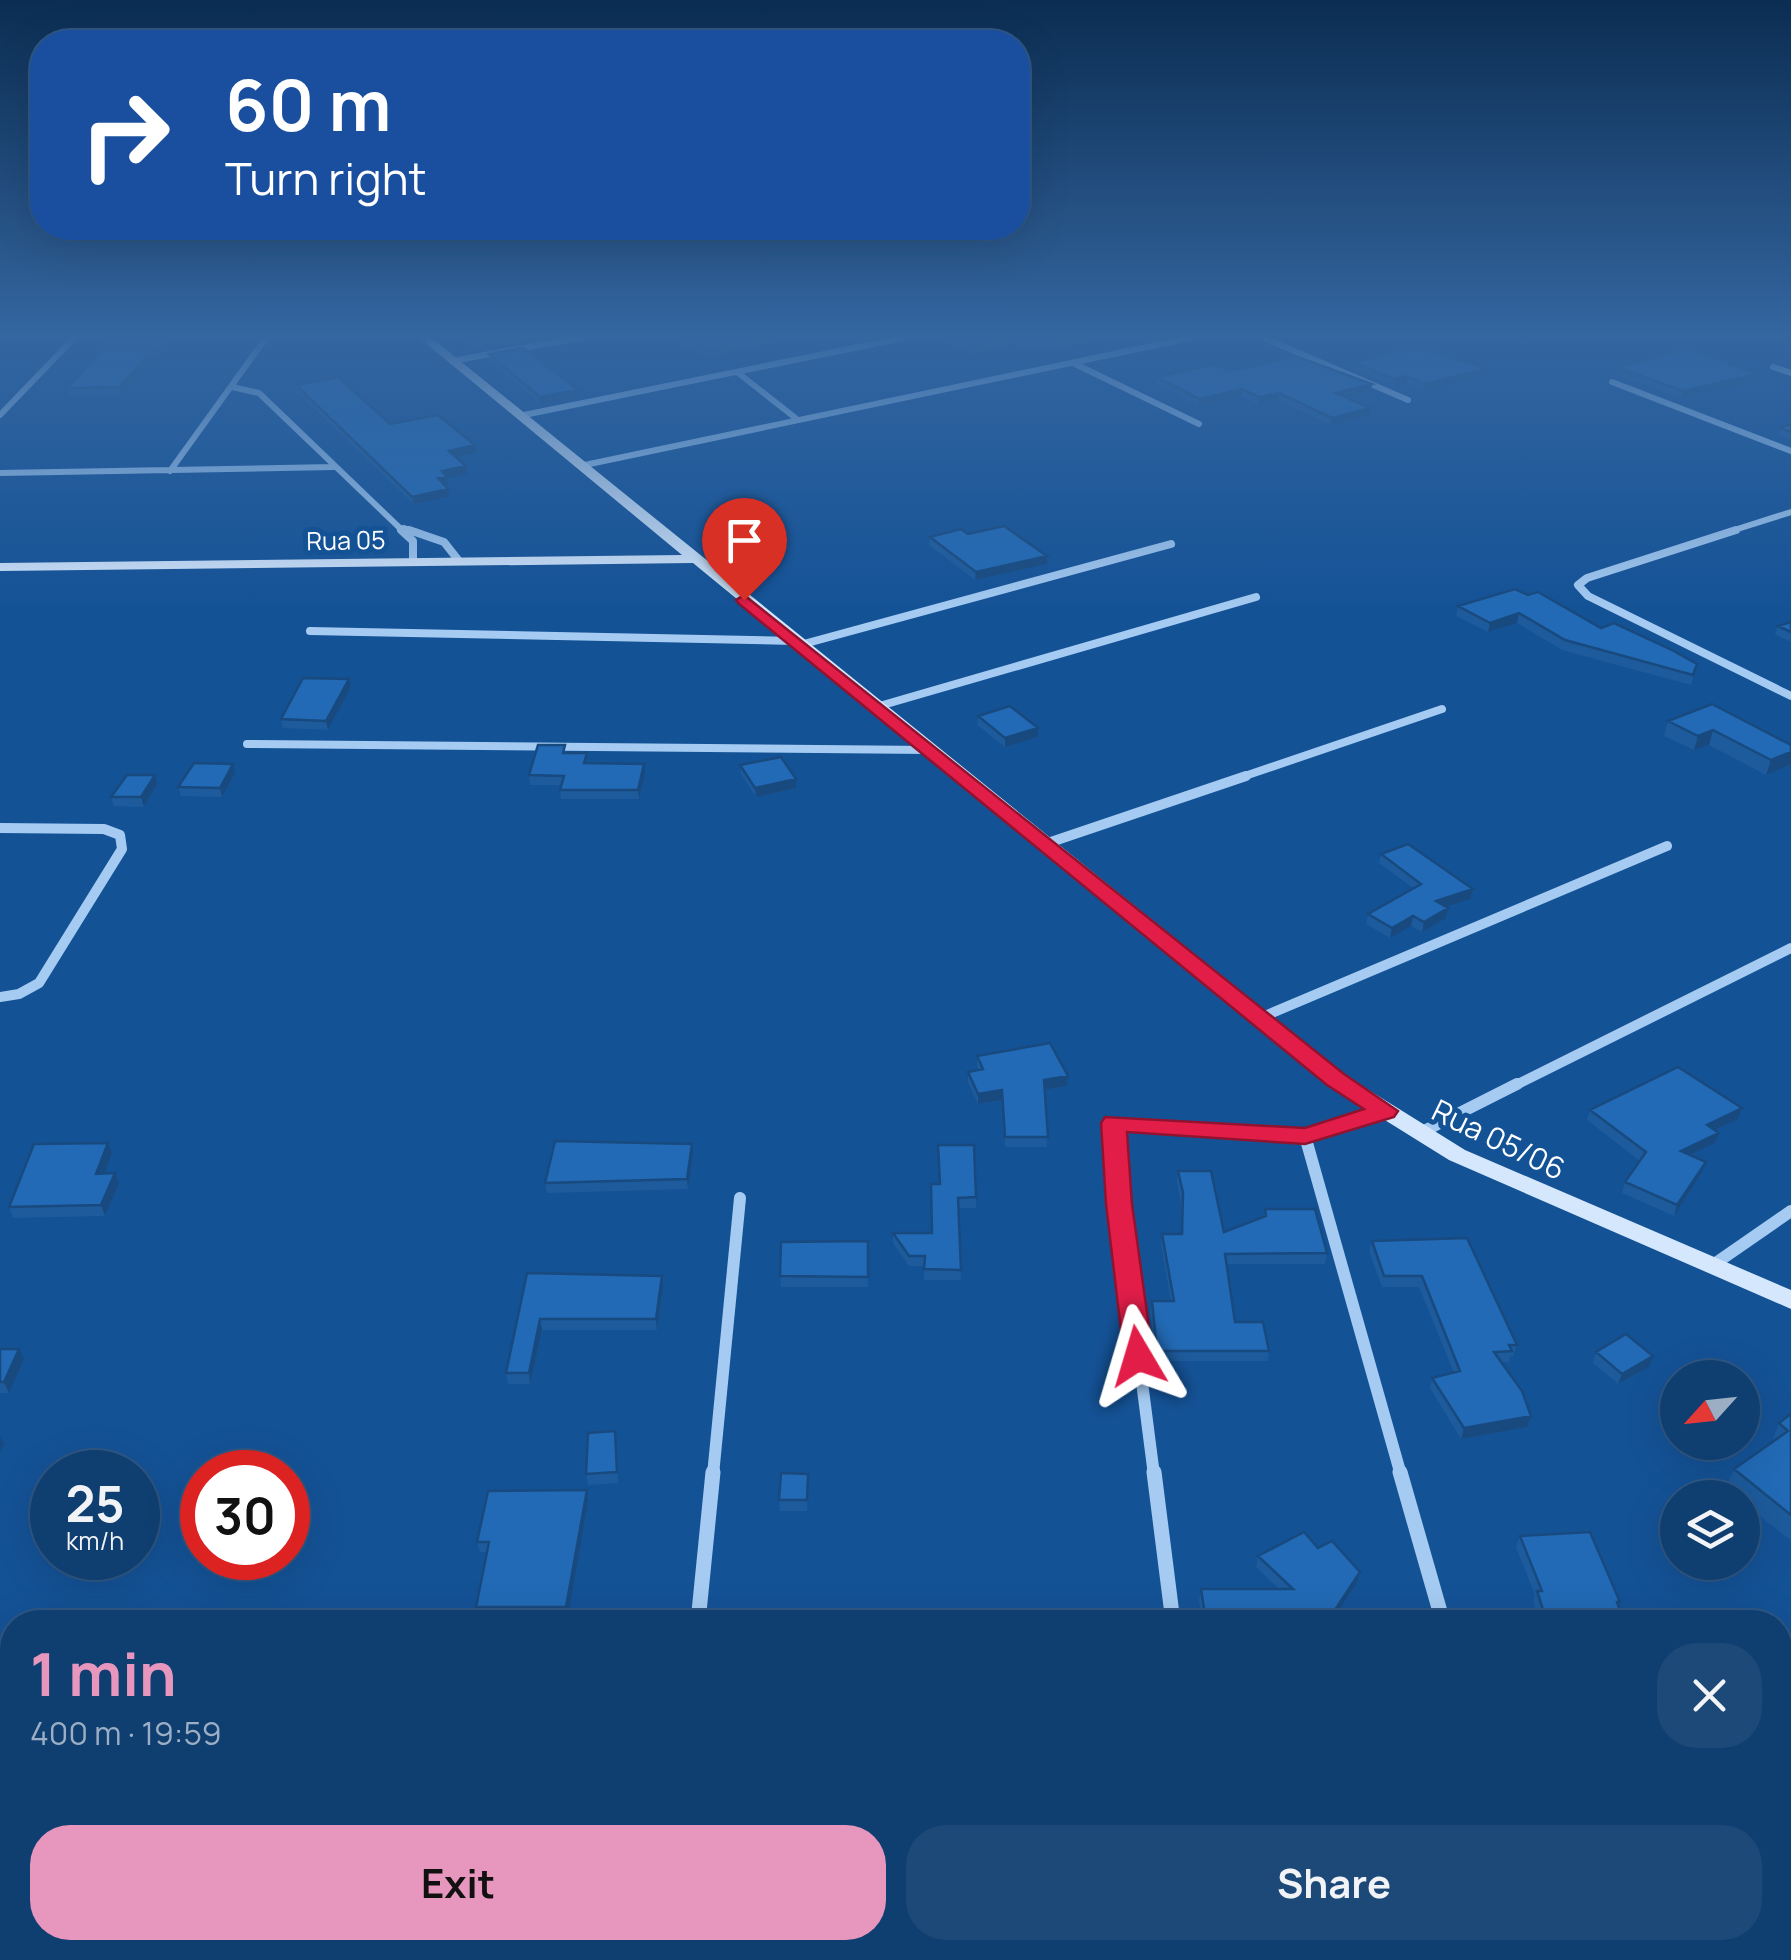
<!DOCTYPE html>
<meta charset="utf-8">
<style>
:root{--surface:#0f3e70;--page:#1d4978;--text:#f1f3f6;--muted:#9baec3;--line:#2f5783;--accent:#e797bd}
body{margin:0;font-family:Manrope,sans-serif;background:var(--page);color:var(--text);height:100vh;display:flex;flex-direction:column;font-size:38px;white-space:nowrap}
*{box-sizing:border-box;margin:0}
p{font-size:32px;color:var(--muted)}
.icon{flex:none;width:55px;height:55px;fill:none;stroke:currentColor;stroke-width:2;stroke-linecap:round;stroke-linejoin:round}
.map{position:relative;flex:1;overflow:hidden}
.drawer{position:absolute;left:0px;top:1610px;width:1792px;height:350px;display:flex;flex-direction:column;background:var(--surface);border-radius:40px 40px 0 0;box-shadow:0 10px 40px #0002,0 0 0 2px var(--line)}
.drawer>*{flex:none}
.banner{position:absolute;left:30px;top:30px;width:1000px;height:210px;border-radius:40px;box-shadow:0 10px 40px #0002,0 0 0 2px var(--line);background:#1a4fa0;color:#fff;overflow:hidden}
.needle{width:65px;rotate:243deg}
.controls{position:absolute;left:1660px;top:1360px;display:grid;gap:20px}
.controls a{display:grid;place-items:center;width:100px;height:100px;border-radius:50%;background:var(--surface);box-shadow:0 10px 40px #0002,0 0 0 2px var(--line);font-size:50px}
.speed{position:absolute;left:30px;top:1450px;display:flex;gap:20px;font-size:50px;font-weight:700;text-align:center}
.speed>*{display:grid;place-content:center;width:130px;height:130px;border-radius:50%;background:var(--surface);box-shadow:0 10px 40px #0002,0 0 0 2px var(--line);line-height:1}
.speed small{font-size:25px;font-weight:400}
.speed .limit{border:15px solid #d22;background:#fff;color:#111}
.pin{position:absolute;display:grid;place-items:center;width:85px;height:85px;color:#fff;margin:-102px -42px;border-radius:50% 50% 50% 0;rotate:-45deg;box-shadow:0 0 10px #0007}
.pin .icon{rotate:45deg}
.me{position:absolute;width:110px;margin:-55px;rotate:353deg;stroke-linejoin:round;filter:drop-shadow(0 0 8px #0008)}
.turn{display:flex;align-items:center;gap:35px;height:210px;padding:0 30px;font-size:45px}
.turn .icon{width:130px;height:130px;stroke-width:2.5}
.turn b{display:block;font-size:70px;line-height:85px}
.round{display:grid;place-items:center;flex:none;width:105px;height:105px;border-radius:40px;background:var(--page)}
.summary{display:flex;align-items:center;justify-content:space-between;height:170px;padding:0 30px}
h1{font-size:60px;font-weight:700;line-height:75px;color:var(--accent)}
.button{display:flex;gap:20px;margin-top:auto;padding:20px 30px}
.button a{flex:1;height:115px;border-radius:40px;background:var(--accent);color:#111;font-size:40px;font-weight:700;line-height:115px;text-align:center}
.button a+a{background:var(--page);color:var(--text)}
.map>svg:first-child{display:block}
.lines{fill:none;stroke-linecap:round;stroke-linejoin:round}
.street-far4{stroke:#a5cbf2;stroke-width:6}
.street-far3{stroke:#a5cbf2;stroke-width:8}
.street-far2{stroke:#a5cbf2;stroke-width:10}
.street-far1{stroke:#a5cbf2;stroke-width:12}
.street{stroke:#a5cbf2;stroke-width:15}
.secondary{fill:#d4e7fc;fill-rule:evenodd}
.wall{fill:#1d5b9c}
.shaded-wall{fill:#184a7f}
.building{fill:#226ab5;stroke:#184a7f;stroke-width:2.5}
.route{fill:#e11d48;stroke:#92132f;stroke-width:2.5}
.labels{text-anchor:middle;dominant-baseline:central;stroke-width:10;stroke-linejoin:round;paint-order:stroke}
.far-street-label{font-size:25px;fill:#fff;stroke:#145296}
.street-label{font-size:30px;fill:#fff;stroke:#145296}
</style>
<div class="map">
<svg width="1791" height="1960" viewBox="0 0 1791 1960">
<rect width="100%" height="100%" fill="#145296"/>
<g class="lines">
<path class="street-far4" d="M 1257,335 L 1408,400
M 452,361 L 594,335
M 1073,363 L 1199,424
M 1773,367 L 1791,373
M 737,372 L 798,420
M 1612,382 L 1791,451
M 232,387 L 259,393 L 404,532
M 0,415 L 77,335
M 519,416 L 918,335
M 580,466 L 1204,335
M 170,471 L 268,335
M 0,473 L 333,467
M 403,528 L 417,532
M 1728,532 L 1791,512"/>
<path class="street-far3" d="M 401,530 L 413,541 L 413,562
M 409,530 L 444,542 L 459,561
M 1736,530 L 1587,578 L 1578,585 L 1588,596 L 1791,696
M 310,631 L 795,641
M 800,645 L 1171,544
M 876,707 L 1256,597
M 247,744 L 929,750
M 1239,778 L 1442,709"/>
<path class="street-far2" d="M 0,828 L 104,829 L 120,835 L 122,849 L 39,983 L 19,994 L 0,997
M 1045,844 L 1246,776
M 1260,1018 L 1667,846
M 1512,1087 L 1791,948"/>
<path class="street-far1" d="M 1420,1133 L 1517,1084
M 1305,1136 L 1401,1475
M 1713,1265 L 1791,1211
M 713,1475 L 740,1198
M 1154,1475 L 1119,1204 L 1114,1123 L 1305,1136 L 1385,1111"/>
<path class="street" d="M 1154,1472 L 1173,1622
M 1400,1472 L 1443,1622
M 698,1622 L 713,1472
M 1215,1948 L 1216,1960
M 1535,1948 L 1539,1960
M 665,1960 L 667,1948"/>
<path class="secondary" d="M 416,335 L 428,335 L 1343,1074 L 1465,1150 L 1791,1290 L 1791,1309 L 1449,1160 L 1327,1084 L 693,563 L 0,571 L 0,563 L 682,555 Z"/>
</g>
<path class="wall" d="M 459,335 L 559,335 L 476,350 Z
M 666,335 L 776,335 L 777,342 L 706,356 Z
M 934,335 L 1109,335 L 1053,350 L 1048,347 L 1029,351 L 1010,341 L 1010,345 L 971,354 Z
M 165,345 L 121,395 L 69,395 L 67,388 Z
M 489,354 L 579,397 L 540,404 L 490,361 Z
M 1354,362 L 1488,369 L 1487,376 L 1424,391 L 1406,383 L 1393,386 L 1353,369 Z
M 1616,367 L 1759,374 L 1757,381 L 1681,398 L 1615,374 Z
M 1229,371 L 1371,392 L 1346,398 L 1369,416 L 1331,425 L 1278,400 L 1258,404 L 1241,396 L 1199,406 L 1156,384 L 1157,377 Z
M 296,385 L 390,424 L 476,453 L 456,457 L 467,474 L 447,478 L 448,484 L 444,485 L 449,497 L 414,504 L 297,392 Z
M 1791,424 L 1791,440 L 1778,435 L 1780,428 Z
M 968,534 L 1047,556 L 1047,564 L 975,580 L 929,545 L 930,537 Z
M 1515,589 L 1601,628 L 1697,664 L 1691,685 L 1562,650 L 1517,623 L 1488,632 L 1456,616 L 1458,606 Z
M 1791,622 L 1791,642 L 1775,634 L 1778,626 Z
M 349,679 L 351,687 L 328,730 L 283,728 L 281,719 Z
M 978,716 L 1038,737 L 1005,747 L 977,725 Z
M 1668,721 L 1791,745 L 1766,775 L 1709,745 L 1694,750 L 1664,736 Z
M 566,753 L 588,763 L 645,773 L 639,799 L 561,799 L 560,790 L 562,785 L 530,785 L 529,775 Z
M 740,765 L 796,788 L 756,797 L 741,774 Z
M 235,773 L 222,797 L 181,796 L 178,787 Z
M 155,775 L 157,784 L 144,807 L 114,806 L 111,797 Z
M 1381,854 L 1473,889 L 1471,899 L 1446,907 L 1446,918 L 1422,932 L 1411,926 L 1390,938 L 1366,924 L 1368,914 L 1413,888 L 1379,863 Z
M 977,1056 L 1068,1076 L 1067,1086 L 1044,1090 L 1047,1147 L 1005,1147 L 1002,1100 L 978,1104 L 968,1082 L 968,1072 L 979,1070 L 977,1066 Z
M 1742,1108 L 1738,1119 L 1715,1130 L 1719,1133 L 1715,1143 L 1691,1155 L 1702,1172 L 1674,1216 L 1622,1193 L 1625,1182 L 1640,1161 L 1587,1120 L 1590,1110 Z
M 112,1153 L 104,1173 L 119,1183 L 105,1216 L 13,1218 L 9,1207 Z
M 693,1154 L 688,1189 L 547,1193 L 545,1183 Z
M 1178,1171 L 1224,1232 L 1264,1217 L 1265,1209 L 1327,1253 L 1325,1264 L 1227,1264 L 1235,1322 L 1269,1351 L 1268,1361 L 1156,1361 L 1150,1311 L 1152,1301 L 1171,1301 L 1161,1244 L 1162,1234 L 1181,1234 L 1181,1204 L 1177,1181 Z
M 931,1184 L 976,1197 L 976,1208 L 958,1208 L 961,1280 L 924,1280 L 924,1266 L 909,1266 L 893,1243 L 893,1233 L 932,1233 Z
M 868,1241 L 868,1287 L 781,1287 L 780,1276 Z
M 1372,1241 L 1517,1345 L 1513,1356 L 1510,1356 L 1509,1362 L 1501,1362 L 1531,1416 L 1527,1427 L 1461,1439 L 1430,1388 L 1432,1378 L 1454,1373 L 1419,1287 L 1382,1287 L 1369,1251 Z
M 527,1273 L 663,1286 L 657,1330 L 542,1330 L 530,1384 L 508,1384 L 506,1373 Z
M 0,1349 L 24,1359 L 9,1393 L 0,1393 Z
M 1596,1352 L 1653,1356 L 1649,1367 L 1618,1384 L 1593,1363 Z
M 1791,1414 L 1791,1538 L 1789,1539 L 1742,1502 L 1742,1498 L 1737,1498 L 1726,1488 L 1734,1469 L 1772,1442 L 1779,1423 Z
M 617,1442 L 618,1483 L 588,1485 L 586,1474 Z
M 808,1484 L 807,1511 L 780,1511 L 779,1500 Z
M 588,1501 L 568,1618 L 478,1618 L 476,1607 L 487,1552 L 480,1552 L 477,1542 Z
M 1520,1536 L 1620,1602 L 1618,1607 L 1624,1622 L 1540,1622 L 1533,1602 L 1535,1595 L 1516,1547 Z
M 1318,1548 L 1360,1572 L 1357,1583 L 1331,1622 L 1202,1622 L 1199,1600 L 1201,1589 L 1279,1589 L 1256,1567 L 1258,1556 Z
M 1261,1948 L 1363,1948 L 1365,1960 L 1263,1959 Z
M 1697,1948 L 1771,1948 L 1776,1960 L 1702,1960 Z"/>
<path class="shaded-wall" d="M 517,335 L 559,335 L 476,350 L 475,342 Z
M 776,335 L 777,342 L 706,356 L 705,349 Z
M 1083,335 L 1109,335 L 1053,350 L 1054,343 Z
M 163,338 L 165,345 L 121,395 L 120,387 Z
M 1010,338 L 1010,345 L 971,354 L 971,347 Z
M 1048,340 L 1048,347 L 1029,351 L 1029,344 Z
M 1488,369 L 1487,376 L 1424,391 L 1425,384 Z
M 1759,374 L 1757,381 L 1681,398 L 1683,391 Z
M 1407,376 L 1406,383 L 1393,386 L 1394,379 Z
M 1372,384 L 1371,392 L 1335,400 L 1336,393 Z
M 1242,389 L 1241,396 L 1199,406 L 1200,399 Z
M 578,390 L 579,397 L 540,404 L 540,397 Z
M 1279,393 L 1278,400 L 1258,404 L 1259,397 Z
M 1370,408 L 1369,416 L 1331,425 L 1332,418 Z
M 475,445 L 476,453 L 451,458 L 449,451 Z
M 466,466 L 467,474 L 447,478 L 448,484 L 439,486 L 438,478 L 442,471 Z
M 448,489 L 449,497 L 414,504 L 412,497 Z
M 1047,556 L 1047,564 L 975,580 L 976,572 Z
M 1519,613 L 1517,623 L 1488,632 L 1490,623 Z
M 349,679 L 351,687 L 328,730 L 326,721 Z
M 1038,728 L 1038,737 L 1005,747 L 1005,738 Z
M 1713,730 L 1709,745 L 1694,750 L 1698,736 Z
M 1791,752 L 1791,764 L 1766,775 L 1771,760 Z
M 233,764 L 235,773 L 222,797 L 220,788 Z
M 644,764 L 645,773 L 639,799 L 638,790 Z
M 155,775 L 157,784 L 144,807 L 141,797 Z
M 796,779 L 796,788 L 756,797 L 755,788 Z
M 1473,889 L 1471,899 L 1433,911 L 1436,901 Z
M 1448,908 L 1446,918 L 1422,932 L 1424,922 Z
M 1413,916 L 1411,926 L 1390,938 L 1392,928 Z
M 1068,1076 L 1067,1086 L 1043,1090 L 1044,1080 Z
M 1002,1090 L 1002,1100 L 978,1104 L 978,1094 Z
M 1742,1108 L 1738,1119 L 1704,1135 L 1707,1125 Z
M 1719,1133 L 1715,1143 L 1677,1162 L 1681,1151 Z
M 108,1143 L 112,1153 L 100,1184 L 96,1174 Z
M 692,1144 L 693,1154 L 688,1189 L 687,1179 Z
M 1706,1162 L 1702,1172 L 1674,1216 L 1677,1205 Z
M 115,1173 L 119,1183 L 105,1216 L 101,1205 Z
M 662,1276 L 663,1286 L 657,1330 L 656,1319 Z
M 540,1319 L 542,1330 L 530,1384 L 529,1373 Z
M 19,1349 L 24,1359 L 9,1393 L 4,1382 Z
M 1653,1356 L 1649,1367 L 1618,1384 L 1622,1374 Z
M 1531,1416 L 1527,1427 L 1461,1439 L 1464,1428 Z
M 0,1436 L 4,1444 L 0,1453 Z
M 587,1490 L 588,1501 L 568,1618 L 566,1607 Z
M 1360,1572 L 1357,1583 L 1331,1622 L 1327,1622 Z"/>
<path class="building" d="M 466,335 L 517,335 L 475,342 Z
M 679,335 L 776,335 L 705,349 Z
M 948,335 L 1004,335 L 1010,338 L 971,347 Z
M 1012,335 L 1083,335 L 1054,343 L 1048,340 L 1029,344 Z
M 114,338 L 163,338 L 120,387 L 67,388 Z
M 1417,347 L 1488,369 L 1425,384 L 1407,376 L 1394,379 L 1354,362 Z
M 523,348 L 578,390 L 540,397 L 489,354 Z
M 1689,349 L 1759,374 L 1683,391 L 1616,367 Z
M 1295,356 L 1372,384 L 1336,393 L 1370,408 L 1332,418 L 1279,393 L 1259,397 L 1242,389 L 1200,399 L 1157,377 L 1215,364 L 1229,371 Z
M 338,377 L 390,424 L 438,415 L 475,445 L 449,451 L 466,466 L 442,471 L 447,477 L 438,478 L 448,489 L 412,497 L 296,385 Z
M 1791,424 L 1791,432 L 1780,428 Z
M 1004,526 L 1047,556 L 976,572 L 930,537 L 961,529 L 968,534 Z
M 1515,589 L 1528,595 L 1538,592 L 1601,628 L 1614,623 L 1670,649 L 1697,664 L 1693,675 L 1565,640 L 1519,613 L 1490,623 L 1458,606 Z
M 1791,622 L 1791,632 L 1778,626 Z
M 303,678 L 349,679 L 326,721 L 281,719 Z
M 1712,704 L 1791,745 L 1791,752 L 1771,760 L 1713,730 L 1698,736 L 1668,721 Z
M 1010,706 L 1038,728 L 1005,738 L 978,716 Z
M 538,745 L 565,745 L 563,753 L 587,753 L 584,763 L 644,764 L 638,790 L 560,790 L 564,776 L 529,775 Z
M 781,757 L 796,779 L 755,788 L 740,765 Z
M 194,763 L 233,764 L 220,788 L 178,787 Z
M 127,775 L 155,775 L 141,797 L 111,797 Z
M 1408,844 L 1473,889 L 1436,901 L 1448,908 L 1424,922 L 1413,916 L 1392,928 L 1368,914 L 1421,884 L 1381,854 Z
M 1050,1043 L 1068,1076 L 1044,1080 L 1048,1137 L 1005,1137 L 1002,1090 L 978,1094 L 968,1072 L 983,1069 L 977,1056 Z
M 1678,1067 L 1742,1108 L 1707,1125 L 1719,1133 L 1681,1151 L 1706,1162 L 1677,1205 L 1625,1182 L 1646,1152 L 1590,1110 Z
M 555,1141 L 692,1144 L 687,1179 L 545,1183 Z
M 108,1143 L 96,1174 L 115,1173 L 101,1205 L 9,1207 L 34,1144 Z
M 938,1145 L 974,1145 L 976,1197 L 958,1198 L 961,1270 L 924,1269 L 925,1256 L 909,1256 L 893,1233 L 932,1233 L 931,1184 L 940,1184 Z
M 1178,1171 L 1211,1171 L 1224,1232 L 1266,1216 L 1265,1209 L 1315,1209 L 1327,1253 L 1225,1254 L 1235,1322 L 1263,1322 L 1269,1351 L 1157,1351 L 1152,1301 L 1174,1301 L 1162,1234 L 1182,1234 L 1183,1193 Z
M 1467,1238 L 1517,1345 L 1509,1345 L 1512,1351 L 1494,1352 L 1522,1391 L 1531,1416 L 1464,1428 L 1432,1378 L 1460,1371 L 1422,1276 L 1384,1276 L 1372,1241 Z
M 868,1241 L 868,1277 L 780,1276 L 781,1242 Z
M 527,1273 L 662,1276 L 656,1319 L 540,1319 L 529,1373 L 506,1373 Z
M 1626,1334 L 1653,1356 L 1622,1374 L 1596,1352 Z
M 0,1349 L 19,1349 L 4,1382 L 0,1382 Z
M 1791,1414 L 1791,1515 L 1734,1469 L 1788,1431 L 1779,1423 Z
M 615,1431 L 617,1472 L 586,1474 L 588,1433 Z
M 781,1473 L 808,1474 L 807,1500 L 779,1500 Z
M 587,1490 L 566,1607 L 476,1607 L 489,1542 L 477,1542 L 488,1491 Z
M 1304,1532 L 1318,1548 L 1332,1541 L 1360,1572 L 1327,1622 L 1238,1622 L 1237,1615 L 1205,1615 L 1201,1589 L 1293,1589 L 1258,1556 Z
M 1590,1532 L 1620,1602 L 1617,1602 L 1624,1622 L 1547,1622 L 1537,1591 L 1542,1591 L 1520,1536 Z
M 415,1948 L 487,1948 L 486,1951 L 534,1951 L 533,1960 L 413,1960 Z
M 816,1948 L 909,1948 L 909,1960 L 815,1960 Z
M 965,1948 L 1114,1948 L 1115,1960 L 964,1960 Z
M 1265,1948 L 1363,1948 L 1365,1960 L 1295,1960 L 1293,1949 L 1265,1949 Z
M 1706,1948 L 1771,1948 L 1776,1960 L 1711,1960 Z"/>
<linearGradient id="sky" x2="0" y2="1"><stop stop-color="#0b2d52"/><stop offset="0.55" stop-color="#3466a0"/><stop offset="1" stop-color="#3466a0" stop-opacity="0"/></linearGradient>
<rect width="1791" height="610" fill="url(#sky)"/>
<path class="route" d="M 744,595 L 1344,1074 L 1398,1111 L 1394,1117 L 1305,1144 L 1127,1132 L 1132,1204 L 1153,1356 L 1149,1364 L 1138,1367 L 1128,1364 L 1124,1356 L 1106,1204 L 1101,1123 L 1105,1117 L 1305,1128 L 1364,1109 L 1327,1085 L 738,603 L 736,600 Z"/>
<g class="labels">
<g class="far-street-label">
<text transform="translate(346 540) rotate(-1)">Rua 05</text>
</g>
<g class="street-label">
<text transform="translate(1499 1139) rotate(26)">Rua 05/06</text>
</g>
</g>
</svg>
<div class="controls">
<a><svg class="needle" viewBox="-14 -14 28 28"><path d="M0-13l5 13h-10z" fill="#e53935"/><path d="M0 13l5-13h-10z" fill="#9baec3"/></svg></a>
<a><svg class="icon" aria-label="layers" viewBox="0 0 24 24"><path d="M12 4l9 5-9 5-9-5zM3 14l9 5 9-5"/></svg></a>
</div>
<div class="speed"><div>25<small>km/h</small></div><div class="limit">30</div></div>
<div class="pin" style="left:744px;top:600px;background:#d93025"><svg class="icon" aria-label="arrive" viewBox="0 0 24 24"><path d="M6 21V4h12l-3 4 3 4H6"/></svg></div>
<svg class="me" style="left:1138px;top:1356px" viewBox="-20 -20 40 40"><path d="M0-17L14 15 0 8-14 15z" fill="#e11d48" stroke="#fff" stroke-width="4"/></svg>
<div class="banner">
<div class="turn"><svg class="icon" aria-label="right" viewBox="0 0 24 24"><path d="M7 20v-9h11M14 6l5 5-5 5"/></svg><div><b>60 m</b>Turn right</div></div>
</div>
<section class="drawer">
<div class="summary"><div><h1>1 min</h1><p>400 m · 19:59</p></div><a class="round"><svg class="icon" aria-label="close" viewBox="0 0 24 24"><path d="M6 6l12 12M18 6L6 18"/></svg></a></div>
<div class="button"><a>Exit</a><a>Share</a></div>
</section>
</div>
